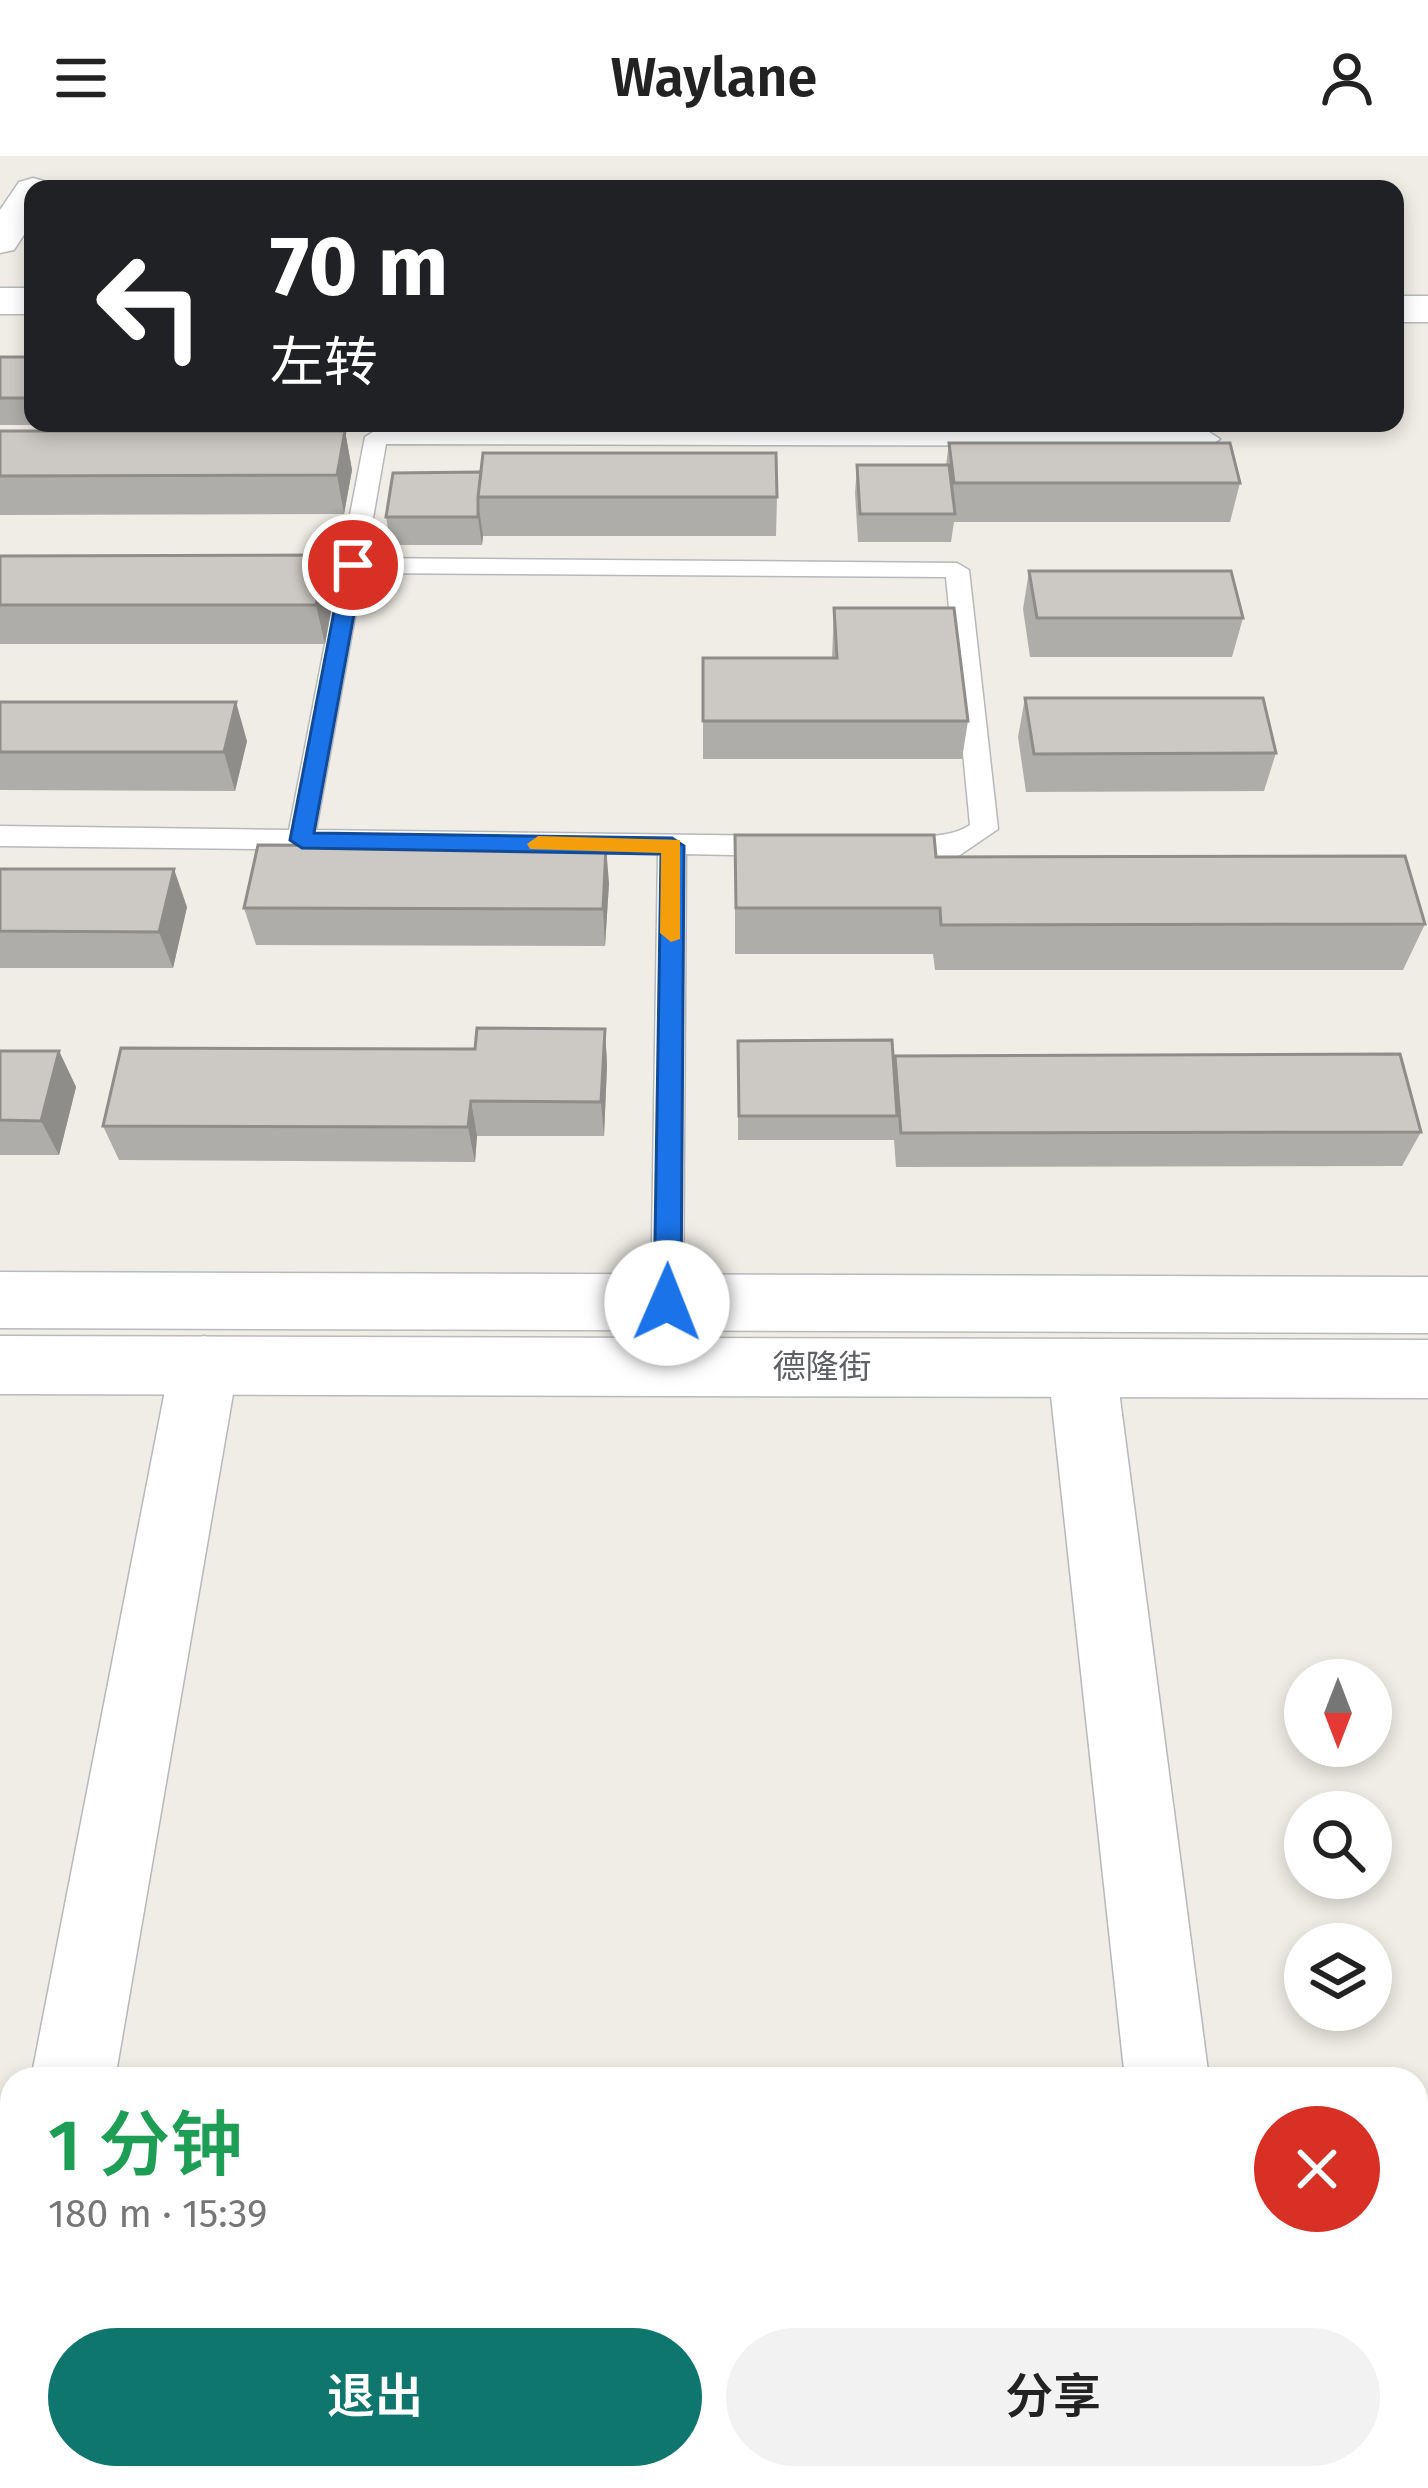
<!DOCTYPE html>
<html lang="zh">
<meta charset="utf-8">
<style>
:root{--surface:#fff;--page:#f2f2f2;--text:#222;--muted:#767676;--accent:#0f766e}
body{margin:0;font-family:"Fira Sans","Noto Sans SC",sans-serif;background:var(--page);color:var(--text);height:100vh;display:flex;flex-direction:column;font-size:45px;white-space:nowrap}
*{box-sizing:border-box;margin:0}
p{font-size:39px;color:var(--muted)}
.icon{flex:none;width:66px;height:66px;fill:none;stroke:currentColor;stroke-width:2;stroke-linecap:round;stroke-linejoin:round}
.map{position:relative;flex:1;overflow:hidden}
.side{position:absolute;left:0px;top:1911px;width:1428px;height:423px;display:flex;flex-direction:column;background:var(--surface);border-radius:36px 36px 0 0;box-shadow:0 6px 18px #0003}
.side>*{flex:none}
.top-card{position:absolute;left:24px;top:24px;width:1380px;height:252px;border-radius:24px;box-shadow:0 6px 18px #0003;background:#202124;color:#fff;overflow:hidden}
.needle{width:78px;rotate:180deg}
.tools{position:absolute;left:1284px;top:1503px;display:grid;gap:24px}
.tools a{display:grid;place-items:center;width:108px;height:108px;border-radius:50%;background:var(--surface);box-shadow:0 6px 18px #0003;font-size:60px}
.pin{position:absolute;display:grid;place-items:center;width:102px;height:102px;color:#fff;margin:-51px;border:6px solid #fff;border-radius:50%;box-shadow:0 3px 12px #0007}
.me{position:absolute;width:132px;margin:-66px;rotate:1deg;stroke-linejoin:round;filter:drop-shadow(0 0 9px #0008)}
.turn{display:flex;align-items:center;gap:42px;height:252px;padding:0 48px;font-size:54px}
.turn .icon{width:156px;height:156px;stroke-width:2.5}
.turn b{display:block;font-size:84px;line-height:102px}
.round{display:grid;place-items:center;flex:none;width:126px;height:126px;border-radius:63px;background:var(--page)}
.summary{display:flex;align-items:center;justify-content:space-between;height:204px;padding:0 48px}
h1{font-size:72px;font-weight:600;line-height:90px;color:#1e9e55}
.cta{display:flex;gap:24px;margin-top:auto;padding:24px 48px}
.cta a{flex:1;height:138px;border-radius:72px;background:var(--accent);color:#fff;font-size:48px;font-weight:600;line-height:138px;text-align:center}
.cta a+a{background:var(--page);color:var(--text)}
header{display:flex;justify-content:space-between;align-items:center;height:156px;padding:0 48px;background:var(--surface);font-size:54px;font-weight:600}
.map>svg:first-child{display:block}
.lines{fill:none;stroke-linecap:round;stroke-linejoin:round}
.service-casing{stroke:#b6b8bc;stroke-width:3}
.minor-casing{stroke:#b6b8bc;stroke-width:3}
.tertiary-casing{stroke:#b6b8bc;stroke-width:3}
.secondary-casing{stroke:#b7babf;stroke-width:3}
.service{fill:#fff;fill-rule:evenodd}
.minor{fill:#fff;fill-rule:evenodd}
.tertiary{fill:#fff;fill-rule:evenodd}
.secondary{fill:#fff;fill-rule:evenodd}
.wall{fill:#afada9}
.shaded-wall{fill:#8f8d89}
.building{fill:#ccc9c4;stroke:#8f8d89;stroke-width:3}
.route{fill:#1a73e8;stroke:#114b97;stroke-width:3}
.slow{fill:#f59e0b}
.labels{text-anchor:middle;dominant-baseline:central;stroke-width:9;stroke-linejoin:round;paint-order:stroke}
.street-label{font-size:33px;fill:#5d6165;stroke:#fff}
</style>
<header><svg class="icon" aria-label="menu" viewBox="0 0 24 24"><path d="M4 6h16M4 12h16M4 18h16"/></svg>Waylane<svg class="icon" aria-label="person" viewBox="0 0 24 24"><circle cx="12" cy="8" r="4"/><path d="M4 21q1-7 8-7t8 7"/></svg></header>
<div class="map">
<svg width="1428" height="2332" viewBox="0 0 1428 2332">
<rect width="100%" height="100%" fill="#efede5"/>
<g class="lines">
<defs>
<path id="service" d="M 376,274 L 1209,276 L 1220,283 L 1209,290 L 386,288 L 366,402 L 957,407 L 969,414 L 998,673 L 957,701 L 890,701 L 876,691 C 893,671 938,690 970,669 L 946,421 L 363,417 L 316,674 L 778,680 L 792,690 L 778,700 L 686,698 L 683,1147 L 679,1157 L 667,1161 L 655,1157 L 651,1147 L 658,698 L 0,690 L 0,670 L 289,674 L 365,281 Z"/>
<path id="minor" d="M 33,22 L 47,26 L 52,33 L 33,33 L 33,65 L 14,94 L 0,97 L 0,54 L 19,26 Z
M 204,1180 L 228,1189 L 238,1209 L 115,1923 L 31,1923 L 170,1209 L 180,1189 Z
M 1082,1183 L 1106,1192 L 1116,1212 L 1209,1923 L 1125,1923 L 1048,1212 L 1058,1192 Z
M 12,2214 L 12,2322 L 47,2322 L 44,2332 L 0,2332 L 0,2219 Z
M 1167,2322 L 1261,2322 L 1263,2332 L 1169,2332 Z"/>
<path id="tertiary" d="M 0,132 L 33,132 L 33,158 L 0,158 Z
M 1395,140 L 1428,140 L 1428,166 L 1395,166 Z"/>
<path id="secondary" d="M 0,1116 L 1428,1121 L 1428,1177 L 0,1172 Z
M 0,1180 L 1428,1184 L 1428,1242 L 0,1238 Z"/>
</defs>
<use href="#service" class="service-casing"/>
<use href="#minor" class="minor-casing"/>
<use href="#tertiary" class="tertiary-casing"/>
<use href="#secondary" class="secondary-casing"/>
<use href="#service" class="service"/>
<use href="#minor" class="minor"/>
<use href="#tertiary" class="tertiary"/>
<use href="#secondary" class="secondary"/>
</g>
<path class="wall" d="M 0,201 L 33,201 L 33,267 L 80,267 L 80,269 L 0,269 Z
M 0,275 L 345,275 L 352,314 L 344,358 L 0,359 Z
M 949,287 L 1240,327 L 1230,366 L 954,366 L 951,386 L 858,386 L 855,337 L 857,309 L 946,309 Z
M 481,316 L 777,341 L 776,380 L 483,380 L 482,389 L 391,389 L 386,361 Z
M 0,400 L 334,438 L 325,488 L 0,488 Z
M 1029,415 L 1243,462 L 1232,501 L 1030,501 L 1023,453 Z
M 834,452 L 968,565 L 962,603 L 703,603 L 703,502 L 832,502 Z
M 1025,542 L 1276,597 L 1264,635 L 1026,636 L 1018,581 Z
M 0,546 L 247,585 L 235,635 L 0,634 Z
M 735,679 L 936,701 L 1425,768 L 1403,814 L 935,814 L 933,798 L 735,798 Z
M 0,713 L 187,751 L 173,812 L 0,812 Z
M 609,727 L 605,790 L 256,789 L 244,752 Z
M 605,873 L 607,909 L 604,980 L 477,980 L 475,1006 L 119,1004 L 103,970 L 475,893 Z
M 738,885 L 894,910 L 895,900 L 1421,976 L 1402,1010 L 896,1011 L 894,984 L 738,984 Z
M 0,895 L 59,895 L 76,931 L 59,999 L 0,999 Z"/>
<path class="shaded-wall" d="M 345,275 L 352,314 L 344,358 L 337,319 Z
M 479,353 L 483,380 L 482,389 L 478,361 Z
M 326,399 L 334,438 L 325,488 L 316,449 Z
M 236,546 L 247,585 L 235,635 L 224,596 Z
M 606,690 L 609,727 L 605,790 L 603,753 Z
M 174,713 L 187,751 L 173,812 L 159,776 Z
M 605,873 L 607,909 L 604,980 L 601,946 Z
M 59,895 L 76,931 L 59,999 L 41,965 Z
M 471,945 L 477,980 L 475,1006 L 468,971 Z"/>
<path class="building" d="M 0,201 L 33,201 L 33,242 L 0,242 Z
M 0,275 L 345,275 L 337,319 L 0,320 Z
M 949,287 L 1230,287 L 1240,327 L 954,327 Z
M 483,297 L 776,297 L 777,341 L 478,341 Z
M 857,309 L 949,309 L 955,358 L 860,358 Z
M 481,316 L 478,341 L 478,361 L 386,361 L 393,317 Z
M 326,399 L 316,449 L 0,449 L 0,400 Z
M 1029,415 L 1231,415 L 1243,462 L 1037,462 Z
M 834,452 L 954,452 L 968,565 L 703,565 L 703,502 L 837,502 Z
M 1025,542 L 1263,542 L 1276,597 L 1034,598 Z
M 0,546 L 236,546 L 224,596 L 0,596 Z
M 735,679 L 934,679 L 936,701 L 1405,700 L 1425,768 L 941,769 L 940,752 L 736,752 Z
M 258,689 L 606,690 L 603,753 L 244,752 Z
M 0,713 L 174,713 L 159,776 L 0,775 Z
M 477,872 L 605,873 L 601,946 L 471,945 L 468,971 L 103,970 L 121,892 L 475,893 Z
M 892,884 L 897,960 L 739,960 L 738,885 Z
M 0,895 L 59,895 L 41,965 L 0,964 Z
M 1400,898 L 1421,976 L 901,977 L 895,900 Z"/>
<path class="route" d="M 353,403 L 363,409 L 314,677 L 672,682 L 684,690 L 681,1147 L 677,1155 L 658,1155 L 654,1147 L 661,698 L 302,692 L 290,684 L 343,409 Z"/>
<path class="slow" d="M 538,680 L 680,684 L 680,783 L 671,786 L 660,777 L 661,697 L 530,693 L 527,688 Z"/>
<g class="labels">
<g class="street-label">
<text x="822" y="1211">德隆街</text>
</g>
</g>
</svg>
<div class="tools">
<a><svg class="needle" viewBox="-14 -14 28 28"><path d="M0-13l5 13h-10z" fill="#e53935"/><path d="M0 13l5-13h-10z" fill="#767676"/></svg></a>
<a><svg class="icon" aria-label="search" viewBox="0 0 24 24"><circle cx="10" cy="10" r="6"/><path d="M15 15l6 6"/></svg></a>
<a><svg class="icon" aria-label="layers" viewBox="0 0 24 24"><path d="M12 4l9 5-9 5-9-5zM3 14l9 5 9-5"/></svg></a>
</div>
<div class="pin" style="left:353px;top:409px;background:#d93025"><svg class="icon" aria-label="arrive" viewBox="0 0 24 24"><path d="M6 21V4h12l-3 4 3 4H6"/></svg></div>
<svg class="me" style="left:667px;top:1147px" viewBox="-20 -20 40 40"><circle r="19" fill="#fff"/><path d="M0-13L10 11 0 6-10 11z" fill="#1a73e8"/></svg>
<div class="top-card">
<div class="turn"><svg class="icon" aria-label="left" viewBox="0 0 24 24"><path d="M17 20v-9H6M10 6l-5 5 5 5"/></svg><div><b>70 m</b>左转</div></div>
</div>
<section class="side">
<div class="summary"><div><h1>1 分钟</h1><p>180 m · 15:39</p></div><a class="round" style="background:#d93025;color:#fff"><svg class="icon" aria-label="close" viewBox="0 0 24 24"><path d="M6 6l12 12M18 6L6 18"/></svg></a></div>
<div class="cta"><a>退出</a><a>分享</a></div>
</section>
</div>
